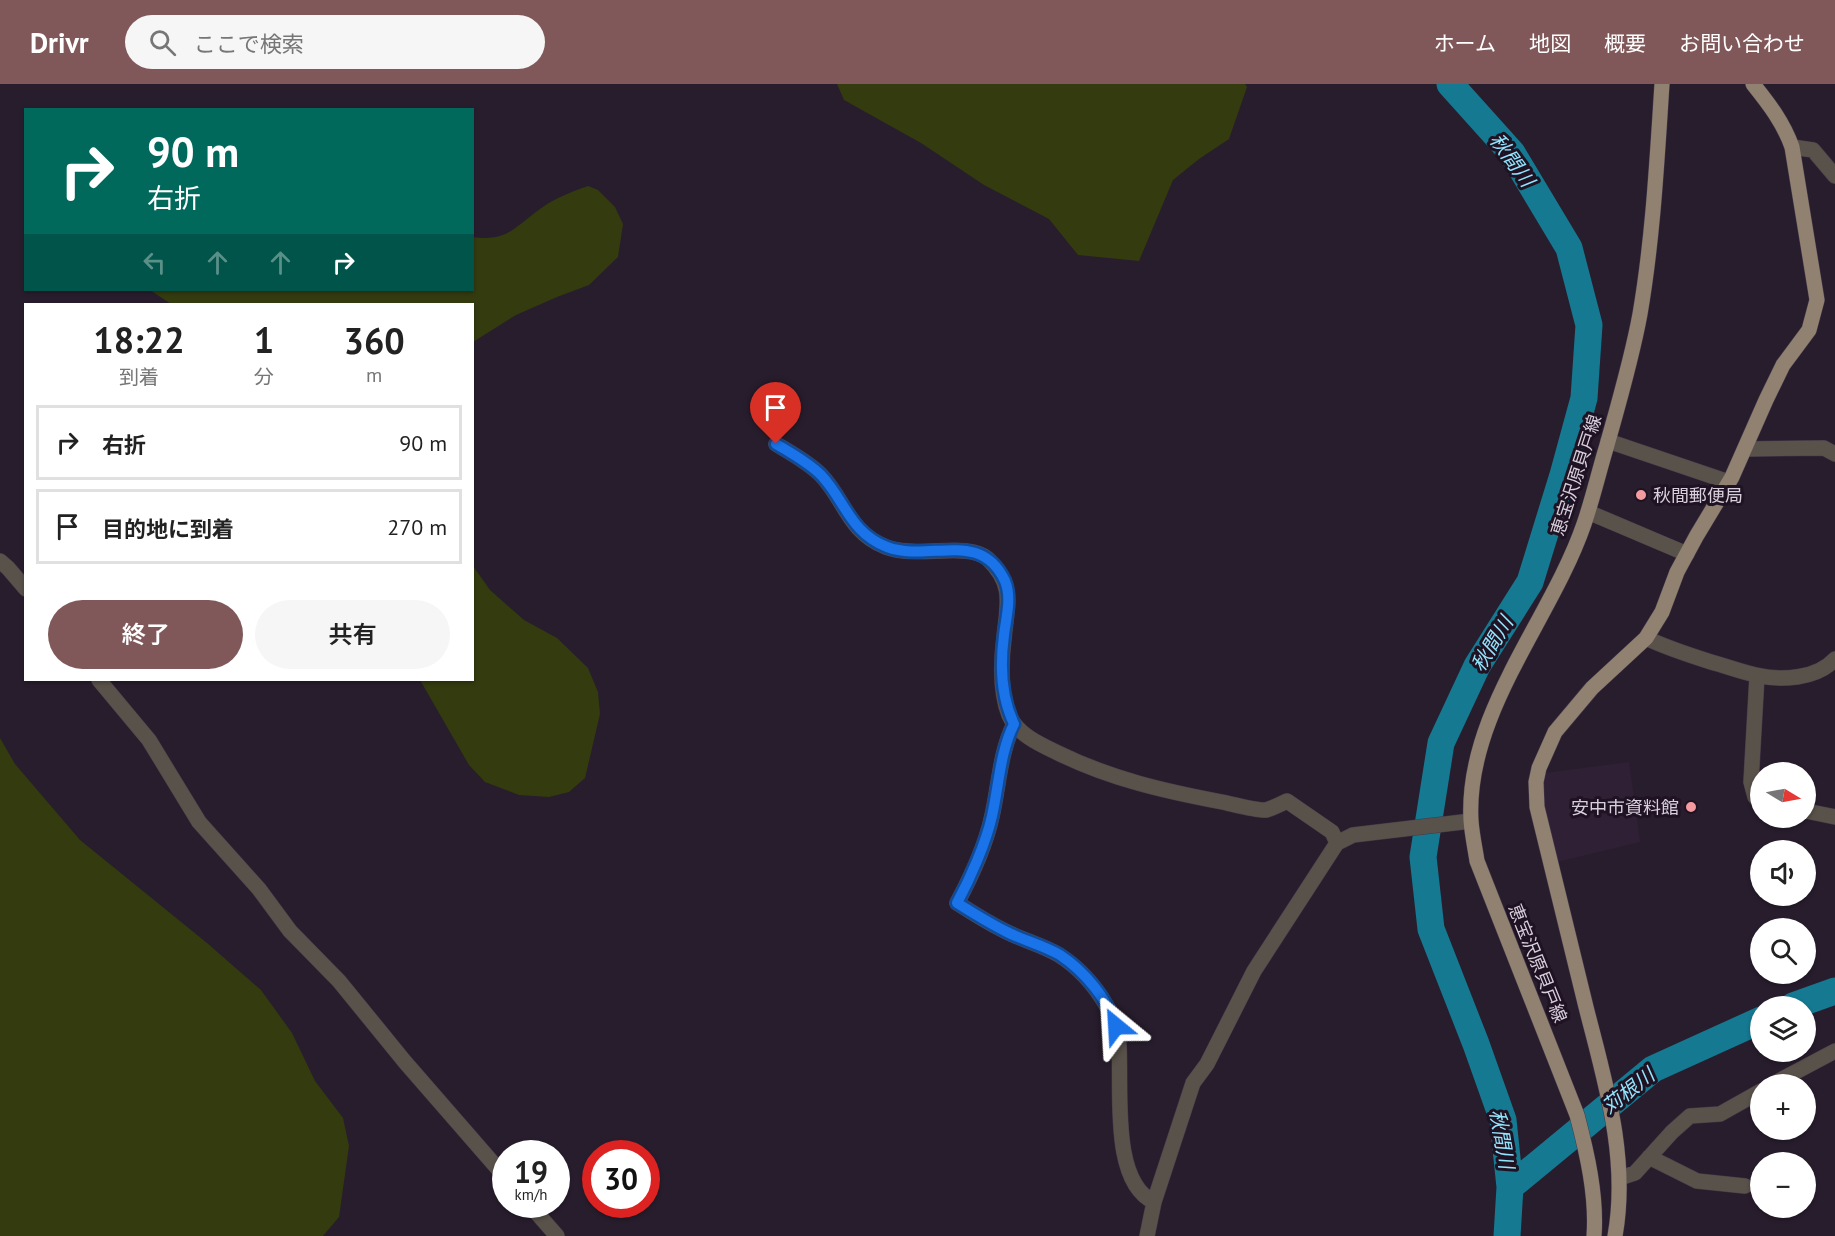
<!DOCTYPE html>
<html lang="ja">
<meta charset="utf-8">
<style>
:root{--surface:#fff;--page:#f6f6f6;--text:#222;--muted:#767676;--line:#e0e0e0;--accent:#80585a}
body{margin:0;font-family:"PT Sans","Noto Sans JP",sans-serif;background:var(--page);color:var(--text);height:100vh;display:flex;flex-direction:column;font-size:22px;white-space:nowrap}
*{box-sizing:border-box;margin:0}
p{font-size:20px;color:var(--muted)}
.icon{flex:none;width:33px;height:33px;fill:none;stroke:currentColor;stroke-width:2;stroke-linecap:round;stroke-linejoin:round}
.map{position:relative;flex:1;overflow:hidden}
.sheet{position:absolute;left:24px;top:219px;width:450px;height:378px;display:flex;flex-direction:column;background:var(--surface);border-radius:0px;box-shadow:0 2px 4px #0004}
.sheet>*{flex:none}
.banner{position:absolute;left:24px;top:24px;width:450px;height:183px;border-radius:0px;box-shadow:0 2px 4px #0004;background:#00695c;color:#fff;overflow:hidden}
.needle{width:39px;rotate:100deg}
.fabs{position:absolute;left:1750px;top:678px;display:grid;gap:12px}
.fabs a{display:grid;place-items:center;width:66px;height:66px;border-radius:50%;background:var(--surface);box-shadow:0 2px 4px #0004;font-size:30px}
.speed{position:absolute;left:492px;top:1056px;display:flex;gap:12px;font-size:30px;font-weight:700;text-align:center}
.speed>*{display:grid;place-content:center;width:78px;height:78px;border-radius:50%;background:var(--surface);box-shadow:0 2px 4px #0004;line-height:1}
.speed small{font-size:15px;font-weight:400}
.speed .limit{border:9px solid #d22;background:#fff;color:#111}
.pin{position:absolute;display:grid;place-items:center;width:51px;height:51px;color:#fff;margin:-62px -26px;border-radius:50% 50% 50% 0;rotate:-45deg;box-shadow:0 0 6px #0007}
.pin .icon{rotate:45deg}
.me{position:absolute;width:66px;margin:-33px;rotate:333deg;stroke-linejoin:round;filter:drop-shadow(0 0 4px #0008)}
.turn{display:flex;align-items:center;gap:21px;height:126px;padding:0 24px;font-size:27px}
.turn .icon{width:78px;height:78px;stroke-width:2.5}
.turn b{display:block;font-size:42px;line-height:51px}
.lanes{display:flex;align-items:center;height:57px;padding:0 24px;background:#0003;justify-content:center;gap:30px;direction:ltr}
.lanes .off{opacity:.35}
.eta{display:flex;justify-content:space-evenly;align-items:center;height:102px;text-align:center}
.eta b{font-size:36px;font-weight:600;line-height:42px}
.primary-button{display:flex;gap:12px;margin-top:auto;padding:12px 24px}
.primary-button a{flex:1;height:69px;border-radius:36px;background:var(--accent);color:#fff;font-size:24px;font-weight:600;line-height:69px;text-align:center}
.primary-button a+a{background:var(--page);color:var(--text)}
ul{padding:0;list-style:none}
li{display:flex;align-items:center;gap:18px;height:75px;margin:0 12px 9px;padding:0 12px;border:3px solid var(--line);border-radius:0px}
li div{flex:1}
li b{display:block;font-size:22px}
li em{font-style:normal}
header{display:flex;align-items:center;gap:36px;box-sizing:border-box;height:84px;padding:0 30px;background:var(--accent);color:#fff}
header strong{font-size:28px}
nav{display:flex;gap:33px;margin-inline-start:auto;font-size:21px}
.search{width:420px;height:54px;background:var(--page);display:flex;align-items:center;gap:15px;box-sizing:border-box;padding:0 21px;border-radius:33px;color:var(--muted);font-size:22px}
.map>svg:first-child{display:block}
.built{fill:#302036}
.green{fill:#343b0f}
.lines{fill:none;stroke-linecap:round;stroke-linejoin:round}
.river{stroke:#157991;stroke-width:27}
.minor-casing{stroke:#443949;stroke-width:16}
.major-casing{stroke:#443949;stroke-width:16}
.minor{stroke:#59524a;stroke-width:15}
.major{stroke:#908171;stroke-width:15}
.route-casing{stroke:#114b97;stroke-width:15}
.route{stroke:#1a73e8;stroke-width:10}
.poi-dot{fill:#f49b9f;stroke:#1f1323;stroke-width:2}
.labels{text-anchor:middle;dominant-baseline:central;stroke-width:6;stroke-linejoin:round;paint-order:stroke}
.street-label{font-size:18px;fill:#d7cfdb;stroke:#1f1323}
.poi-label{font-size:18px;fill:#d7cfdb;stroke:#1f1323;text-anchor:start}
.water-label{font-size:20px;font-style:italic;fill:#93e5fe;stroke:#1f1323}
</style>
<header>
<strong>Drivr</strong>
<div class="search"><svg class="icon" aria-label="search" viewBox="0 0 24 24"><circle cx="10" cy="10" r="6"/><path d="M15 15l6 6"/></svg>ここで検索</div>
<nav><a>ホーム</a><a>地図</a><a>概要</a><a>お問い合わせ</a></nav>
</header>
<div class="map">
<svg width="1835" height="1152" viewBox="0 0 1835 1152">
<rect width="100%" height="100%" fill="#281d2d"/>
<path class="built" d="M 1629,678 L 1640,758 L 1557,778 L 1542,714 L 1542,706 L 1545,689 Z"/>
<path class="green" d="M 837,0 L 1245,0 L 1247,3 L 1229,55 L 1199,75 L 1173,96 L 1139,177 L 1078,171 L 1049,135 L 984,101 L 921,59 L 844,16 Z
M 588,102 L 598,106 L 615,123 L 623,140 L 618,173 L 589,201 L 557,213 L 516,231 L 473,258 L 472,220 L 171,220 L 150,206 L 472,206 L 473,153 C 507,158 515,143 540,125 C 555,114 571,108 588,102 Z
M 473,482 L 490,506 L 524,536 L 557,554 L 588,584 L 598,608 L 600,630 L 585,694 L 569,708 L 549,713 L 519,711 L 485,698 L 469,681 L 420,596 L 472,596 Z
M 0,654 L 15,680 L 80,756 L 207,859 L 261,906 L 292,949 L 315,997 L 343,1034 L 349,1062 L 339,1133 L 323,1152 L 0,1152 Z"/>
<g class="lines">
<path class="river" d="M 1450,0 L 1512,69 L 1569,164 L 1589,241 L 1584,314 L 1563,391 L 1530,498 L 1477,582 L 1441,659 L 1423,773 L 1431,845 L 1476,960 L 1503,1036 L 1510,1103 L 1507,1152
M 1793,922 L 1835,907
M 1510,1103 L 1653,985 L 1761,936"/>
<defs>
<path id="minor" d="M 1792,63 L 1813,66 L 1835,92
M 1608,357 L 1729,398
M 776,360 C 791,369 808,378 821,391 C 845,416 848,448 886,463 C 916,475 968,457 988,475 C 1015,501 1007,522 1004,554 C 1001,578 1000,608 1009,631 C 1017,650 1039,660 1058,669 C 1111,695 1164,707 1222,718 C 1232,720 1258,727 1266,726 C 1273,724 1281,720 1287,717 L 1332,748 L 1337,759
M 1745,365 L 1824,364 L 1835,370
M 1588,428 L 1687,470
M 0,477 L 8,484 L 26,505
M 1646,554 C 1667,564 1689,571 1711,578 C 1726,582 1741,588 1756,591 C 1781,597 1817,595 1835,575
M 1757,592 L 1751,698 L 1755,713 L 1761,718
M 99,596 L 149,656 L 199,738 L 259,805 L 290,847 L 339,897 L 405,978 L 506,1094
M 1014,640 C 1000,668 999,701 992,732 C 986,760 971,793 957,819 C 973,829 988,839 1005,847 C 1022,856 1043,861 1059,871 C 1078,883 1095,902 1106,921 C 1112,930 1117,940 1118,950 C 1124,992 1107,1096 1154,1118
M 1806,727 L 1835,733
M 1773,1000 L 1835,967
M 1649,1073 L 1697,1097 L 1745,1102
M 1620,1094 L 1635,1089 L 1672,1048 L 1690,1032 L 1720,1030 L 1761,1007
M 529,1120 L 557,1152
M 1147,1152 L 1154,1118 L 1193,999 L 1207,980 L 1254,887 L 1337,759 L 1353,751 L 1471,737"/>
<path id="major" d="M 1594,1152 C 1597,1112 1587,1069 1577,1031 L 1477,777 C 1475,764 1472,750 1471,737 C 1465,630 1551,536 1584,440 C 1593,414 1599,387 1607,361 C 1619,318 1632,274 1640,230 C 1653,154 1657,76 1662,0
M 1615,1152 C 1629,1074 1605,998 1586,923 C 1570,856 1553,790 1537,723 L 1536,698 L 1539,684 L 1555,648 L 1592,604 L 1646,554 L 1662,528 L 1677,488 L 1697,451 L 1732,393 L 1766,316 L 1783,281 L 1809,246 L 1817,216 L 1792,63 C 1783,38 1769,20 1753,0"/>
</defs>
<use href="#minor" class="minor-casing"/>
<use href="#major" class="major-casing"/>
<use href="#minor" class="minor"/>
<use href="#major" class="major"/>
</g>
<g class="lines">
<defs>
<path id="route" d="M 776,360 C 791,369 808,378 821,391 C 845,416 850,449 887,463 C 930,479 980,444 1005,497 C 1012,514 1006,534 1004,551 C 1000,581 1001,613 1014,640 C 1000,668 999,701 992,732 C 986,759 970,795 957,819 C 973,829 989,839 1005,847 C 1022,856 1043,861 1060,871 C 1084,887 1107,914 1116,942"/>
</defs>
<use href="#route" class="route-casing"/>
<use href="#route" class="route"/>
</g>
<g class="poi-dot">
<circle cx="1641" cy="411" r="6"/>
<circle cx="1691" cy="723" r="6"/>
</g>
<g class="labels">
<g class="street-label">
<text transform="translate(1576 391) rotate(-72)">恵宝沢原貝戸線</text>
<text transform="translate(1538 879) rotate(68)">恵宝沢原貝戸線</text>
</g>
<g class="poi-label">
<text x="1653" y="411">秋間郵便局</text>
<text x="1679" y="723" text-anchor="end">安中市資料館</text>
</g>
<g class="water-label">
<text transform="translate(1512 76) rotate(54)">秋間川</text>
<text transform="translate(1492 560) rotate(-59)">秋間川</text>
<text transform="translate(1628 1007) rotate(-38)">苅根川</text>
<text transform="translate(1502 1055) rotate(80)">秋間川</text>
</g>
</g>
</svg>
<div class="fabs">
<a><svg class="needle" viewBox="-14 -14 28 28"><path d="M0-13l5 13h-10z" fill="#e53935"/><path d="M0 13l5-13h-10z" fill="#767676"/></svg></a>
<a><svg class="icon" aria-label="sound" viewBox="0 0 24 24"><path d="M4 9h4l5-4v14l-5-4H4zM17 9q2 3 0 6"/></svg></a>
<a><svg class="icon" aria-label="search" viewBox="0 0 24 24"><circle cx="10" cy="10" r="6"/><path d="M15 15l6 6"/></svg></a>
<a><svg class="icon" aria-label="layers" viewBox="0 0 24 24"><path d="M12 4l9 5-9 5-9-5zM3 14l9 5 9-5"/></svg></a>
<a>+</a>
<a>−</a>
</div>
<div class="speed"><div>19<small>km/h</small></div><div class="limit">30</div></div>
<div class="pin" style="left:776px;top:360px;background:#d93025"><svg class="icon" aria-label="arrive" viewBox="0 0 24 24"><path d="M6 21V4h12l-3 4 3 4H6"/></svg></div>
<svg class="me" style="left:1116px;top:942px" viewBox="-20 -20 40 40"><path d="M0-17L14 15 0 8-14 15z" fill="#1a73e8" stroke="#fff" stroke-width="4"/></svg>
<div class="banner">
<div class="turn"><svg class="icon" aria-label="right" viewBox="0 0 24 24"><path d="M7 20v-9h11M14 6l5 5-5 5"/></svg><div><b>90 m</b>右折</div></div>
<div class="lanes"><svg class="icon off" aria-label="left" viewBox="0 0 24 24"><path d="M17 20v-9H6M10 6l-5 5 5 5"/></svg><svg class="icon off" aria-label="ahead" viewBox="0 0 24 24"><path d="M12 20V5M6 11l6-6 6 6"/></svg><svg class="icon off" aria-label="ahead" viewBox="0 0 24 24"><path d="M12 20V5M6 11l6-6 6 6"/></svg><svg class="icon" aria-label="right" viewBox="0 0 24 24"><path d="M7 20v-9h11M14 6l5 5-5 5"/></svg></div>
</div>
<section class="sheet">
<div class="eta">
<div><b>18:22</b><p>到着</p></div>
<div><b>1</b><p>分</p></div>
<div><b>360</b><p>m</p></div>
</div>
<ul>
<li><svg class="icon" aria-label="right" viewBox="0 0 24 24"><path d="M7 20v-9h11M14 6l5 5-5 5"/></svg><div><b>右折</b></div><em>90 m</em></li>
<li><svg class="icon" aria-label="arrive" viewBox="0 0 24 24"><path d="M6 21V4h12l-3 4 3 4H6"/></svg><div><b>目的地に到着</b></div><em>270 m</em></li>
</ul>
<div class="primary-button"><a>終了</a><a>共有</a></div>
</section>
</div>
